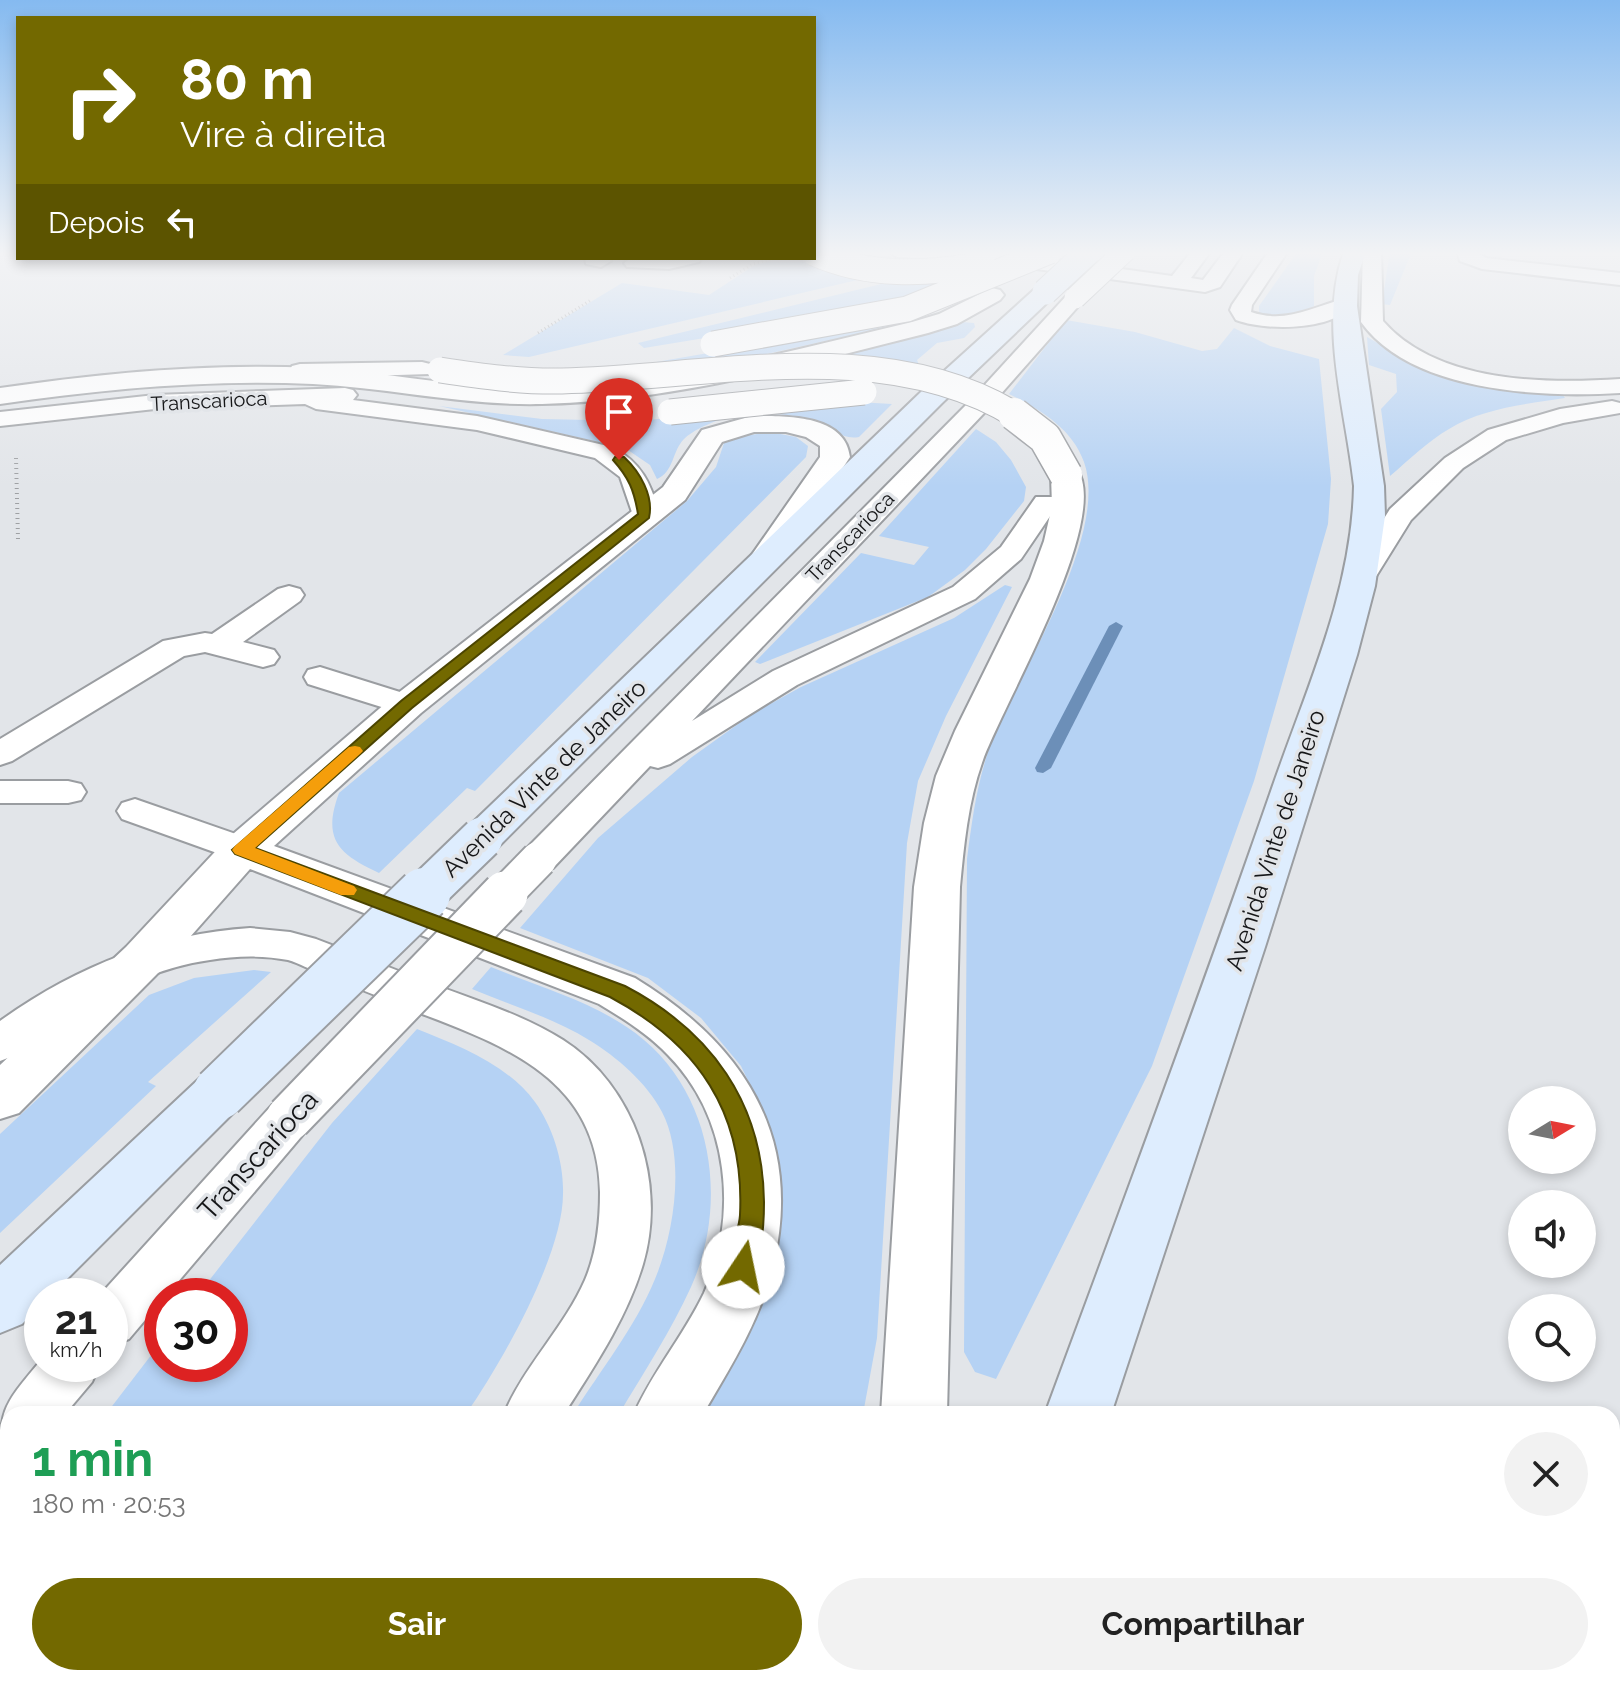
<!DOCTYPE html>
<html lang="pt">
<meta charset="utf-8">
<style>
:root{--surface:#fff;--page:#f2f2f2;--text:#222;--muted:#767676;--accent:#736900}
body{margin:0;font-family:Raleway,sans-serif;background:var(--page);color:var(--text);height:100vh;display:flex;flex-direction:column;font-size:30px;white-space:nowrap}
*{box-sizing:border-box;margin:0}
p{font-size:26px;color:var(--muted)}
.icon{flex:none;width:44px;height:44px;fill:none;stroke:currentColor;stroke-width:2;stroke-linecap:round;stroke-linejoin:round}
.map{position:relative;flex:1;overflow:hidden}
.details{position:absolute;left:0px;top:1406px;width:1620px;height:280px;display:flex;flex-direction:column;background:var(--surface);border-radius:24px 24px 0 0;box-shadow:0 4px 12px #0003}
.details>*{flex:none}
.banner{position:absolute;left:16px;top:16px;width:800px;height:244px;border-radius:0px;box-shadow:0 4px 12px #0003;background:#736900;color:#fff;overflow:hidden}
.needle{width:52px;rotate:80deg}
.tools{position:absolute;left:1508px;top:1086px;display:grid;gap:16px}
.tools a{display:grid;place-items:center;width:88px;height:88px;border-radius:50%;background:var(--surface);box-shadow:0 4px 12px #0003;font-size:40px}
.speed{position:absolute;left:24px;top:1278px;display:flex;gap:16px;font-size:40px;font-weight:700;text-align:center}
.speed>*{display:grid;place-content:center;width:104px;height:104px;border-radius:50%;background:var(--surface);box-shadow:0 4px 12px #0003;line-height:1}
.speed small{font-size:20px;font-weight:400}
.speed .limit{border:12px solid #d22;background:#fff;color:#111}
.pin{position:absolute;display:grid;place-items:center;width:68px;height:68px;color:#fff;margin:-82px -34px;border-radius:50% 50% 50% 0;rotate:-45deg;box-shadow:0 0 8px #0007}
.pin .icon{rotate:45deg}
.me{position:absolute;width:88px;margin:-44px;rotate:11deg;stroke-linejoin:round;filter:drop-shadow(0 0 6px #0008)}
.turn{display:flex;align-items:center;gap:28px;height:168px;padding:0 32px;font-size:36px}
.turn .icon{width:104px;height:104px;stroke-width:2.5}
.turn b{display:block;font-size:56px;line-height:68px}
.then{display:flex;align-items:center;height:76px;padding:0 32px;background:#0003;gap:16px;font-size:30px}
.round{display:grid;place-items:center;flex:none;width:84px;height:84px;border-radius:42px;background:var(--page)}
.headline{display:flex;align-items:center;justify-content:space-between;height:136px;padding:0 32px}
h1{font-size:48px;font-weight:700;line-height:60px;color:#1e9e55}
.primary-button{display:flex;gap:16px;margin-top:auto;padding:16px 32px}
.primary-button a{flex:1;height:92px;border-radius:48px;background:var(--accent);color:#fff;font-size:32px;font-weight:700;line-height:92px;text-align:center}
.primary-button a+a{background:var(--page);color:var(--text)}
.map>svg:first-child{display:block}
.green{fill:#b5d2f4}
.lines{fill:none;stroke-linecap:round;stroke-linejoin:round}
.stream{fill:#6c8fb8;fill-rule:evenodd}
.lane-casing{stroke:#9a9da1;stroke-width:4}
.street-casing{stroke:#9a9da1;stroke-width:4}
.secondary-casing{stroke:#9a9da1;stroke-width:4}
.path-far1{stroke:#9ea0a3;stroke-width:3;stroke-dasharray:1 3;stroke-linecap:butt}
.path{stroke:#9ea0a3;stroke-width:4;stroke-dasharray:1 4;stroke-linecap:butt}
.lane{fill:#fff;fill-rule:evenodd}
.street{fill:#fff;fill-rule:evenodd}
.secondary{fill:#deedfe;fill-rule:evenodd}
.lane-bridge-far2-casing{stroke:#9a9da1;stroke-width:23;stroke-linecap:butt}
.lane-bridge-far1-casing{stroke:#9a9da1;stroke-width:39;stroke-linecap:butt}
.lane-bridge-casing{stroke:#9a9da1;stroke-width:49;stroke-linecap:butt}
.street-bridge-far1-casing{stroke:#9a9da1;stroke-width:27;stroke-linecap:butt}
.street-bridge-casing{stroke:#9a9da1;stroke-width:35;stroke-linecap:butt}
.secondary-bridge-far2-casing{stroke:#9a9da1;stroke-width:27;stroke-linecap:butt}
.secondary-bridge-far1-casing{stroke:#9a9da1;stroke-width:45;stroke-linecap:butt}
.secondary-bridge-casing{stroke:#9a9da1;stroke-width:56;stroke-linecap:butt}
.lane-bridge-far2{stroke:#fff;stroke-width:21}
.lane-bridge-far1{stroke:#fff;stroke-width:35}
.lane-bridge{stroke:#fff;stroke-width:45}
.street-bridge-far1{stroke:#fff;stroke-width:25}
.street-bridge{stroke:#fff;stroke-width:32}
.secondary-bridge-far2{stroke:#deedfe;stroke-width:25}
.secondary-bridge-far1{stroke:#deedfe;stroke-width:41}
.secondary-bridge{stroke:#deedfe;stroke-width:52}
.route{fill:#736900;stroke:#4b4400;stroke-width:2}
.slow{fill:#f59e0b}
.labels{text-anchor:middle;dominant-baseline:central;stroke-width:7;stroke-linejoin:round;paint-order:stroke}
.far-street-label{font-size:20px;fill:#151618;stroke:#e2e5e9}
.street-label{font-size:24px;fill:#151618;stroke:#e2e5e9}
.near-street-label{font-size:28px;fill:#151618;stroke:#e2e5e9}
</style>
<div class="map">
<svg width="1620" height="1686" viewBox="0 0 1620 1686">
<rect width="100%" height="100%" fill="#e2e5e9"/>
<path class="green" d="M 1298,251 L 1323,251 L 1314,276 L 1314,306 L 1297,316 L 1263,315 L 1259,312 L 1259,306 Z
M 1390,251 L 1412,251 L 1390,305 L 1382,304 Z
M 782,258 L 808,258 L 883,274 L 529,357 L 503,355 L 622,283 L 709,295 L 755,265 Z
M 910,277 L 954,278 L 868,311 L 644,348 L 638,343 Z
M 908,319 L 912,322 L 757,356 L 656,362 Z
M 1066,320 L 1135,332 L 1202,351 L 1217,349 L 1234,328 L 1270,346 L 1319,359 L 1331,479 L 1328,524 L 1254,781 L 1152,1066 L 996,1379 L 975,1372 L 964,1352 L 967,859 C 972,820 977,783 990,746 C 1017,675 1110,536 1084,462 C 1072,428 1039,409 1009,394 Z
M 962,322 L 974,323 L 975,327 L 964,338 L 937,343 L 917,360 L 919,365 L 821,358 L 931,333 Z
M 1367,337 L 1408,360 L 1538,392 L 1562,394 L 1565,398 C 1527,404 1483,408 1449,429 C 1428,441 1409,460 1390,476 L 1381,409 L 1397,392 L 1396,374 L 1369,365 Z
M 858,402 L 892,404 L 859,437 C 842,440 834,429 820,423 C 790,411 747,412 716,421 C 706,425 692,431 684,439 C 672,451 674,472 657,479 L 650,465 L 625,448 L 439,406 L 542,419 L 635,421 Z
M 976,429 L 996,442 L 1011,460 L 1026,487 L 1024,501 L 986,549 L 965,570 L 928,597 L 760,664 L 755,662 L 861,553 L 914,565 L 929,547 L 879,536 Z
M 770,432 L 796,437 L 808,446 L 806,457 L 475,791 L 467,788 L 379,873 C 338,854 322,839 339,793 L 687,501 L 716,467 L 724,443 L 736,437 Z
M 1005,585 L 1012,587 L 946,716 L 918,781 L 907,843 L 877,1338 L 863,1414 L 692,1414 L 774,1167 L 765,1116 L 741,1066 L 701,1018 L 648,978 L 520,928 L 598,838 L 692,757 L 752,714 L 801,687 L 954,618 Z
M 491,967 C 541,988 602,1004 644,1040 C 714,1099 728,1205 691,1287 C 671,1331 644,1372 619,1414 L 573,1414 C 600,1371 636,1326 655,1279 C 674,1234 686,1158 662,1112 C 647,1083 617,1057 589,1040 C 554,1018 510,1005 472,989 Z
M 254,970 L 271,972 L 148,1082 L 156,1086 L 0,1233 L 0,1134 L 149,995 L 194,978 Z
M 417,1029 C 459,1046 507,1064 535,1102 C 553,1127 564,1163 563,1194 C 563,1255 501,1364 466,1414 L 106,1414 L 162,1341 L 162,1364 L 230,1364 L 230,1296 L 197,1296 L 332,1123 Z
M 8,1540 L 8,1678 L 281,1678 L 275,1686 L 0,1686 L 0,1550 Z
M 540,1678 L 741,1678 L 737,1686 L 536,1686 Z"/>
<g class="lines">
<path class="stream" d="M 1116,622 L 1123,626 L 1051,768 L 1043,773 L 1037,772 L 1035,768 L 1109,626 Z"/>
<defs>
<path id="lane" d="M 888,251 L 992,251 L 1172,276 L 1192,251 L 1211,251 L 1191,278 L 1203,280 L 1225,251 L 1244,251 L 1220,287 L 1205,292 L 978,261 L 897,257 Z
M 1269,251 L 1288,251 L 1252,305 L 1251,312 C 1286,324 1312,307 1344,299 L 1354,305 C 1331,331 1266,331 1236,320 L 1230,310 L 1232,305 Z
M 1363,251 L 1381,251 L 1383,321 C 1437,383 1544,384 1620,379 L 1620,393 C 1541,398 1411,392 1361,322 Z
M 1457,251 L 1475,251 L 1486,258 L 1620,273 L 1620,285 L 1482,269 L 1460,261 Z
M 585,258 L 608,258 L 611,261 L 601,267 L 586,264 Z
M 631,258 L 702,258 L 699,262 L 669,269 L 627,267 L 624,263 Z
M 1075,292 L 1085,298 L 1082,302 L 985,412 L 692,721 L 773,671 L 953,587 L 1001,547 L 1036,497 L 1056,497 L 1059,503 L 1021,559 L 975,599 L 797,685 L 670,764 L 658,768 L 650,766 L 553,868 L 539,872 L 525,868 L 520,859 L 525,850 L 969,402 L 1068,294 Z
M 422,362 L 430,364 L 433,369 L 430,374 L 300,378 L 292,376 L 289,371 L 292,366 L 300,364 Z
M 345,388 L 353,390 L 357,395 L 353,400 L 477,416 L 612,447 C 641,462 652,484 659,515 L 655,521 L 645,523 L 635,521 L 620,477 L 595,458 L 477,430 L 316,409 L 305,404 L 155,409 L 0,426 L 0,412 L 155,395 Z
M 1612,401 L 1620,403 L 1620,413 L 1563,423 L 1506,440 L 1463,468 L 1411,520 L 1370,586 L 1360,589 L 1350,586 L 1345,580 L 1390,509 L 1445,458 L 1488,430 L 1560,409 Z
M 289,586 L 300,589 L 304,595 L 300,601 L 243,642 L 274,650 L 279,657 L 274,664 L 263,667 L 205,652 L 184,656 L 12,761 L 0,765 L 0,739 L 163,641 L 205,633 L 212,634 L 278,589 Z
M 320,667 L 419,698 L 424,705 L 419,712 L 407,715 L 308,684 L 304,677 L 308,670 Z
M 0,781 L 68,781 L 81,784 L 86,792 L 81,800 L 68,803 L 0,803 Z
M 135,799 L 256,841 L 261,850 L 256,859 L 242,862 L 122,819 L 117,811 L 122,803 Z
M 250,928 L 290,932 L 316,939 C 356,954 395,970 435,985 C 478,1001 523,1015 563,1040 C 635,1086 667,1182 643,1264 C 627,1318 594,1367 564,1414 L 504,1414 C 524,1366 564,1328 585,1280 C 597,1252 600,1222 600,1192 C 598,1080 507,1046 417,1012 C 385,999 353,986 321,974 C 311,970 299,963 288,960 C 263,955 234,956 210,960 C 158,967 110,991 66,1020 C 44,1034 25,1053 0,1061 L 0,1021 C 75,967 158,934 250,928 Z
M 289,1099 L 306,1105 L 312,1118 L 306,1131 L 166,1296 L 162,1296 L 162,1300 L 129,1339 L 110,1346 L 110,1296 L 99,1296 L 272,1105 Z
M 42,1359 L 42,1364 L 100,1364 L 92,1382 L 65,1414 L 8,1414 L 8,1472 L 0,1475 C 0,1408 0,1409 42,1359 Z
M 324,1678 L 391,1678 L 387,1686 L 320,1686 Z"/>
<path id="street" d="M 992,288 L 1000,290 L 1004,295 L 1000,300 L 957,324 L 928,333 C 801,365 674,401 542,404 C 465,406 390,388 313,384 C 208,379 104,389 0,404 L 0,388 C 104,373 209,363 314,368 C 390,372 466,390 543,388 C 669,384 790,351 912,322 L 939,314 Z
M 752,416 C 785,416 845,414 850,457 L 780,563 L 768,566 L 756,563 L 751,556 L 820,457 L 820,446 L 806,437 L 786,432 L 754,432 L 722,442 L 685,500 L 421,713 L 274,846 L 635,978 C 743,1044 804,1136 773,1266 C 761,1319 730,1368 703,1414 L 634,1414 C 653,1371 684,1335 704,1293 C 739,1214 729,1117 668,1055 C 648,1034 624,1019 599,1004 L 250,869 L 160,971 L 19,1113 L 0,1119 L 0,1065 L 126,947 L 226,840 L 393,697 L 663,487 L 702,430 Z
M 1066,466 L 1077,469 C 1112,519 1003,704 983,760 C 968,801 964,845 960,887 L 947,1414 L 881,1414 L 914,887 L 924,823 L 936,776 L 955,731 L 1030,579 L 1044,541 L 1052,506 L 1051,475 L 1055,469 Z
M 471,1678 L 549,1678 L 545,1686 L 468,1686 Z
M 793,1678 L 871,1678 L 867,1686 L 790,1686 Z"/>
<path id="secondary" d="M 1344,251 L 1366,251 L 1358,275 L 1357,306 L 1384,486 L 1385,516 L 1375,586 L 1357,655 L 1265,947 L 1111,1414 L 1045,1414 C 1121,1208 1198,1002 1270,794 C 1304,694 1352,594 1354,486 C 1346,411 1318,325 1344,251 Z
M 1045,285 L 1053,287 L 1057,292 L 1053,297 L 942,403 L 497,848 L 482,852 L 467,848 L 460,838 L 467,828 L 922,391 L 1037,287 Z
M 219,1072 L 238,1078 L 246,1093 L 238,1108 L 50,1296 L 42,1296 L 42,1304 L 22,1324 L 0,1333 L 0,1265 L 200,1078 Z
M 914,1678 L 991,1678 L 987,1686 L 911,1686 Z"/>
</defs>
<use href="#lane" class="lane-casing"/>
<use href="#street" class="street-casing"/>
<use href="#secondary" class="secondary-casing"/>
<path class="path-far1" d="M 730,278 L 753,264 L 772,259
M 538,333 L 591,300"/>
<path class="path" d="M 16,458 L 18,539"/>
<use href="#lane" class="lane"/>
<use href="#street" class="street"/>
<use href="#secondary" class="secondary"/>
<defs>
<path id="lane-bridge-far2" d="M 1075,298 L 1125,251"/>
<path id="lane-bridge-far1" d="M 503,896 L 539,859"/>
<path id="lane-bridge" d="M 289,1118 L 505,894"/>
<path id="street-bridge-far1" d="M 814,253 C 868,277 926,275 983,264
M 713,344 L 907,309 L 1050,251
M 440,370 C 480,376 521,382 562,381 C 708,378 884,333 1017,416
M 670,412 L 864,392"/>
<path id="street-bridge" d="M 1014,414 L 1045,438 L 1066,475"/>
<path id="secondary-bridge-far2" d="M 1045,292 L 1089,251"/>
<path id="secondary-bridge-far1" d="M 422,896 L 482,838"/>
<path id="secondary-bridge" d="M 219,1093 L 424,894"/>
</defs>
<use href="#lane-bridge-far2" class="lane-bridge-far2-casing"/>
<use href="#lane-bridge-far1" class="lane-bridge-far1-casing"/>
<use href="#lane-bridge" class="lane-bridge-casing"/>
<use href="#street-bridge-far1" class="street-bridge-far1-casing"/>
<use href="#street-bridge" class="street-bridge-casing"/>
<use href="#secondary-bridge-far2" class="secondary-bridge-far2-casing"/>
<use href="#secondary-bridge-far1" class="secondary-bridge-far1-casing"/>
<use href="#secondary-bridge" class="secondary-bridge-casing"/>
<use href="#lane-bridge-far2" class="lane-bridge-far2"/>
<use href="#lane-bridge-far1" class="lane-bridge-far1"/>
<use href="#lane-bridge" class="lane-bridge"/>
<use href="#street-bridge-far1" class="street-bridge-far1"/>
<use href="#street-bridge" class="street-bridge"/>
<use href="#secondary-bridge-far2" class="secondary-bridge-far2"/>
<use href="#secondary-bridge-far1" class="secondary-bridge-far1"/>
<use href="#secondary-bridge" class="secondary-bridge"/>
</g>
<linearGradient id="sky" x2="0" y2="1"><stop stop-color="#85baf0"/><stop offset="0.52" stop-color="#f2f3f5"/><stop offset="1" stop-color="#f2f3f5" stop-opacity="0"/></linearGradient>
<rect width="1620" height="487" fill="url(#sky)"/>
<path class="route" d="M 615,457 L 624,457 C 640,472 654,496 649,518 L 412,708 L 255,848 L 625,986 C 711,1031 763,1103 764,1202 C 764,1225 762,1254 752,1274 L 743,1278 L 734,1274 C 726,1257 739,1233 740,1215 C 745,1113 698,1044 610,997 L 235,854 L 232,850 L 401,701 L 638,514 C 634,490 629,478 613,460 Z"/>
<path class="slow" d="M 355,746 L 360,747 L 363,751 L 360,754 L 255,848 L 354,886 L 357,890 L 354,895 L 341,895 L 235,854 L 232,850 L 235,846 L 349,747 Z"/>
<g class="labels">
<g class="far-street-label">
<text transform="translate(209 401) rotate(-3)">Transcarioca</text>
<text transform="translate(850 537) rotate(-46)">Transcarioca</text>
</g>
<g class="street-label">
<text transform="translate(544 778) rotate(-44)">Avenida Vinte de Janeiro</text>
<text transform="translate(1275 840) rotate(-72)">Avenida Vinte de Janeiro</text>
</g>
<g class="near-street-label">
<text transform="translate(258 1155) rotate(-48)">Transcarioca</text>
</g>
</g>
</svg>
<div class="tools">
<a><svg class="needle" viewBox="-14 -14 28 28"><path d="M0-13l5 13h-10z" fill="#e53935"/><path d="M0 13l5-13h-10z" fill="#767676"/></svg></a>
<a><svg class="icon" aria-label="sound" viewBox="0 0 24 24"><path d="M4 9h4l5-4v14l-5-4H4zM17 9q2 3 0 6"/></svg></a>
<a><svg class="icon" aria-label="search" viewBox="0 0 24 24"><circle cx="10" cy="10" r="6"/><path d="M15 15l6 6"/></svg></a>
</div>
<div class="speed"><div>21<small>km/h</small></div><div class="limit">30</div></div>
<div class="pin" style="left:619px;top:460px;background:#d93025"><svg class="icon" aria-label="arrive" viewBox="0 0 24 24"><path d="M6 21V4h12l-3 4 3 4H6"/></svg></div>
<svg class="me" style="left:743px;top:1267px" viewBox="-20 -20 40 40"><circle r="19" fill="#fff"/><path d="M0-13L10 11 0 6-10 11z" fill="#736900"/></svg>
<div class="banner">
<div class="turn"><svg class="icon" aria-label="right" viewBox="0 0 24 24"><path d="M7 20v-9h11M14 6l5 5-5 5"/></svg><div><b>80 m</b>Vire à direita</div></div>
<div class="then">Depois<svg class="icon" aria-label="left" viewBox="0 0 24 24"><path d="M17 20v-9H6M10 6l-5 5 5 5"/></svg></div>
</div>
<section class="details">
<div class="headline"><div><h1>1 min</h1><p>180 m · 20:53</p></div><a class="round"><svg class="icon" aria-label="close" viewBox="0 0 24 24"><path d="M6 6l12 12M18 6L6 18"/></svg></a></div>
<div class="primary-button"><a>Sair</a><a>Compartilhar</a></div>
</section>
</div>
